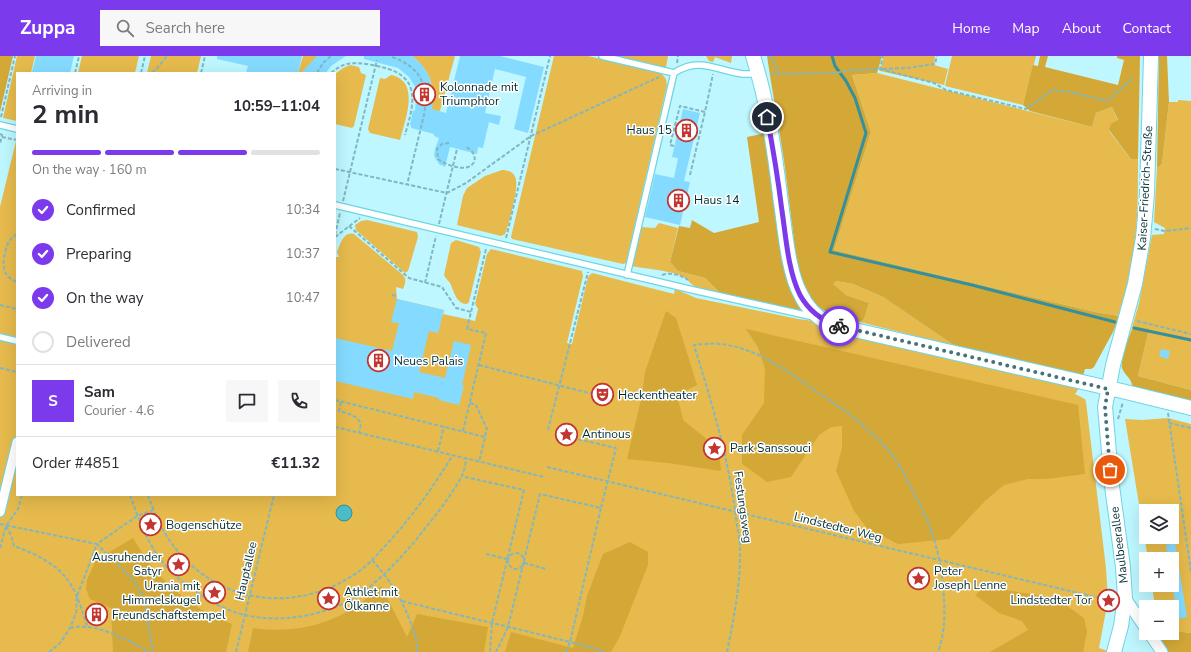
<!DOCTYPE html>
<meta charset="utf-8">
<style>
:root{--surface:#fff;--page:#f7f7f7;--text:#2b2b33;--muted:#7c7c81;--line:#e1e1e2;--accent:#7c3aed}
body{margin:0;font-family:"Nunito Sans",sans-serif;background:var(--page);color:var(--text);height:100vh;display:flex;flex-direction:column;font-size:15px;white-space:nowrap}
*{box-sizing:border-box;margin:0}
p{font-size:13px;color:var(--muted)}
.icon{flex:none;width:22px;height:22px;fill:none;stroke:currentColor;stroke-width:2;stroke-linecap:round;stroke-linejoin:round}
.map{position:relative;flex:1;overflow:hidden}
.sheet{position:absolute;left:16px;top:16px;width:320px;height:424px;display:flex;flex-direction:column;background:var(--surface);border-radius:0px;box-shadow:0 4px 16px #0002}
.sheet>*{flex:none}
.buttons{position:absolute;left:1139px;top:448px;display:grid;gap:8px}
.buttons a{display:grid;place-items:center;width:40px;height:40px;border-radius:0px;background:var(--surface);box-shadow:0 4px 16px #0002;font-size:20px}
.pin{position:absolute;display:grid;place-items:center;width:34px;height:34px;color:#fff;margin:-17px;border:2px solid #fff;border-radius:50%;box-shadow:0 1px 4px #0007}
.courier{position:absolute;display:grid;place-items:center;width:40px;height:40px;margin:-20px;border:3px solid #7c3aed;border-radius:50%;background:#fff;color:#222;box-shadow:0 1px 5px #0007}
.headline em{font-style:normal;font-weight:700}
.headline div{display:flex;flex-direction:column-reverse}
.headline{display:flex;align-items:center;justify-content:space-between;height:68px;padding:0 16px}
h1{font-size:26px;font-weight:700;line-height:30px}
.bar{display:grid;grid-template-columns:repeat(4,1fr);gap:6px 4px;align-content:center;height:48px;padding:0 16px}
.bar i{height:5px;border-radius:3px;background:var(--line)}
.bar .current{background:var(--accent)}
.bar p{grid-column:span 4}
.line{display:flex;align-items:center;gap:10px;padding:0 16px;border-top:1px solid var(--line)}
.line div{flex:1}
.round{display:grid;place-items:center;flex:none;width:42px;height:42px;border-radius:0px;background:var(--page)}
ol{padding:0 16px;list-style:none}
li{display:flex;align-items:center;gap:12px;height:44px}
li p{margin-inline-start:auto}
li .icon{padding:4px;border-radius:50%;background:var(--accent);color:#fff;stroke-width:4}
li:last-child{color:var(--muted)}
li i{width:22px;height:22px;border:2px solid var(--line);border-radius:50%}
header{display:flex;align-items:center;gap:24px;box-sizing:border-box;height:56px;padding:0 20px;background:var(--accent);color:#fff}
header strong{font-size:19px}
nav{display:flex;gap:22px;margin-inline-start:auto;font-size:14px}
.search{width:280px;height:36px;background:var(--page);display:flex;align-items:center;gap:10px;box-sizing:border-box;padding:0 14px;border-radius:0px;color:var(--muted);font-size:15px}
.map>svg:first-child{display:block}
.green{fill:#e6ba4c;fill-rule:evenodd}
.forest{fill:#d3a837}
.water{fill:#4bbac9;stroke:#34909c}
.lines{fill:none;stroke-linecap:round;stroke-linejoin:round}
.stream{stroke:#34909c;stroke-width:3}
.building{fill:#85dbff}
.service-casing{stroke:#6fd5e3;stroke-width:8}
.pedestrian-casing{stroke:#6fd5e3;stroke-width:11}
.minor-casing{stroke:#6fd5e3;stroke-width:13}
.tertiary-casing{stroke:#6fd5e3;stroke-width:16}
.path{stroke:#82b7bf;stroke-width:2;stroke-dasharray:4 2;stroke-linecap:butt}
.service{stroke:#fff;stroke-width:5.5}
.pedestrian{stroke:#fff;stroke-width:9}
.minor{stroke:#fff;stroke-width:11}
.tertiary{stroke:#fff;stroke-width:14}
.done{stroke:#42747a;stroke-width:4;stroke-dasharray:0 7.2}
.route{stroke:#7c3aed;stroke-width:5}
.labels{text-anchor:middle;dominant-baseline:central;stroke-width:3;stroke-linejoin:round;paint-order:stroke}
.poi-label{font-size:12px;fill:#002d33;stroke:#fff;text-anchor:start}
.street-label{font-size:12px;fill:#002d33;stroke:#fff}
</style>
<header>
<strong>Zuppa</strong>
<div class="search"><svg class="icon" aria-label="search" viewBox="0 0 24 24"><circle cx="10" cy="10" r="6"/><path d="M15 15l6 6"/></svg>Search here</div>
<nav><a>Home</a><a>Map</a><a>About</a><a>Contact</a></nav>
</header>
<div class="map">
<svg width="1191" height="596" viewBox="0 0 1191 596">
<rect width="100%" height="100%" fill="#bef7ff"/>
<!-- green -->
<path class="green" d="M 17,0 L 35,0 L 31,17 L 17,17 L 17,65 L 3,62 Z
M 82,0 L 139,0 L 135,17 L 78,17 Z
M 151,0 L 201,0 L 197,17 L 147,17 Z
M 303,0 L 317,0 L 307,17 L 298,17 Z
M 412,0 L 455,0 L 440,55 L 429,62 C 436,37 434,17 412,0 Z
M 554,0 L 588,0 L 661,17 L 666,23 L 667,29 L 626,207 L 623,208 L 512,183 L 511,181 Z
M 616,0 L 668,0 L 666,11 L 664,12 Z
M 706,0 L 732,0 L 731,7 L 715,1 L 713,6 L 709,5 Z
M 884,0 L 935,0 L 934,9 L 948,13 L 944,29 L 880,15 Z
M 952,0 L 1036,0 L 1023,49 L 945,30 Z
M 350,9 L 359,11 L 361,17 L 366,19 L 354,70 L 352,72 L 335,68 L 335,18 L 343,12 Z
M 877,17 L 1092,71 L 1096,57 L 1112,51 L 1118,65 L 1109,75 L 1131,103 L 1138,103 C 1138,134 1138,166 1134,196 C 1131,218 1125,240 1119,260 L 1095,256 L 834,194 L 871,76 L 852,19 Z
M 391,19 C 421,25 405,64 400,84 L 370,77 L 368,73 L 380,22 L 385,23 Z
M 1178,44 L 1191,45 L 1191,334 L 1138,320 L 1149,273 L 1130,279 L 1139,247 L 1152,179 L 1164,178 L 1165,172 L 1154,166 L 1157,112 L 1162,108 L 1169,46 L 1178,46 Z
M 16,85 L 17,85 L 17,439 L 335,439 L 335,201 L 339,201 L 337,196 C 340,188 344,175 354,178 L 403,219 C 407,223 405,228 403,233 L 396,231 L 397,243 L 444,254 L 443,258 L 475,265 L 478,253 L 475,248 L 487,198 L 491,193 L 582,215 L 583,220 L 567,287 L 572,288 L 588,221 L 592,217 L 674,238 L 675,233 L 696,242 L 798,263 L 814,265 L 1079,332 L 1075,338 L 1085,343 L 1086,346 L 1106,512 L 1108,544 L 1099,592 L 1111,596 L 0,596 L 0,151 Z
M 502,114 C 509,114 515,117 516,124 C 518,135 509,168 505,178 L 501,180 L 457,169 L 463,140 L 467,132 L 485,120 Z
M 367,164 L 417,176 L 418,181 L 408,215 L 405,217 L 356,174 L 355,169 L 361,165 Z
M 659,167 L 678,172 L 670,206 L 678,215 L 705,222 L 721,238 C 714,236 704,235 697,232 C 690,228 688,223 680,219 C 665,214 647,213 631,210 L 641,171 L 655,172 Z
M 456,184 L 479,191 L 481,196 L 469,246 L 467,248 C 456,248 454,235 450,227 C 448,224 445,222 444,219 L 451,187 Z
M 836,225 L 853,228 L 883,241 L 955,290 L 860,266 L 864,263 L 869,247 L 846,239 L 832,228 Z
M 1168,362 L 1191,368 L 1191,577 L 1172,575 L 1172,551 L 1155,551 L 1152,529 L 1172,529 L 1172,503 L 1148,503 L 1125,363 L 1142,364 ZM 1146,455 L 1172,455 L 1172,481 L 1146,481 Z"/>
<!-- forest -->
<path class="forest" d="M 0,0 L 13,0 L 0,56 Z
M 767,0 L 882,0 L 877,17 L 852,19 L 871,76 L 834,194 L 1095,256 L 1119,260 L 1113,276 L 1094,311 L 1091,313 L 1085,313 L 1083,320 L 955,290 L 883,241 L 853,228 L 836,225 L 833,228 L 846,239 L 869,247 L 864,263 L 860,266 C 841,262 824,259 811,243 C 796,225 795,191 792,168 C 789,147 787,126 784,105 C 779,70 772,35 767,0 Z
M 1040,0 L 1048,0 L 1045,11 L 1118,29 L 1124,4 L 1117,2 L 1117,0 L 1140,0 L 1138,103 L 1131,103 L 1109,74 L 1111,68 L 1118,64 L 1112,51 L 1096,57 L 1092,71 L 1030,55 L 1023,49 L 1033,9 L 1038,10 Z
M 1159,0 L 1167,0 L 1169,46 L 1162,108 L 1157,112 Z
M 766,77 C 770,105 773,132 777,160 C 781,192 783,226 801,254 L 799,255 L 721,238 L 705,222 L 678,215 L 670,206 L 679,170 L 690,172 L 692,164 L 714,177 L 759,166 L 747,81 Z
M 666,255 L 676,262 L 697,329 L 677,339 L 683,364 L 719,393 L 721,415 L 668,407 L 627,403 L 642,339 L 645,316 Z
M 1137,271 L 1149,273 L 1138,320 L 1191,334 L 1191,345 L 1132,331 C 1133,323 1124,319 1122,312 C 1120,306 1128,280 1132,275 C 1133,272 1134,272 1137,271 Z
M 746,273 L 1078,349 L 1085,418 L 1046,423 L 1028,423 L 1004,429 L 986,444 L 949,483 L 898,488 L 867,472 L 854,455 L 836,415 L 842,392 L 842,370 L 831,371 L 819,379 L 791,421 L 767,426 L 742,408 L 742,379 L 764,347 L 765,313 L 758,291 Z
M 133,482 C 158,524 186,550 232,568 L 226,596 L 113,596 L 111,552 L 90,543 L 86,533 L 87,524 L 96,504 Z
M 630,486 L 648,496 L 648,509 L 620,580 L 611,596 L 505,596 L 511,576 L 573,592 L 583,560 L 587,540 L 603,498 Z
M 381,530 L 407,581 L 417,558 L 488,571 L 484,596 L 248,596 L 253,572 C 303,579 345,565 381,530 Z
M 985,531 L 1044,540 L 1057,543 L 1084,562 L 1087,576 L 1083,596 L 990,596 L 1028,574 L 1022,565 L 999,557 L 975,539 Z
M 1172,575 L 1191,577 L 1191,596 L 1162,596 L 1161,577 L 1172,577 Z"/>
<!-- water -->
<path class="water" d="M336 457a8 8 0 1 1 16 0a8 8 0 1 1-16 0Z"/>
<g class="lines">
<!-- stream -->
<path class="stream" d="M 832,0 L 835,10 L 846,25 L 855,42 L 866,77 L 830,196 L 972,229 L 1115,266
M 1134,272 L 1191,284"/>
</g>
<!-- building -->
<path class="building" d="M 36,0 L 74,0 L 70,17 L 37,17 L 32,16 Z
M 217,0 L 302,0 L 298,17 L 246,17 L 248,10 L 217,3 Z
M 317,0 L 346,0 L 331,10 L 326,17 L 301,17 Z
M 364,0 L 412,0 L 422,9 L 429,20 L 434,40 L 432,53 L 446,57 L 460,0 L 500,0 L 544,11 L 528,77 L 514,73 L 526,21 L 495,13 L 485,57 L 501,60 L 499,69 L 489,66 L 483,92 L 478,91 L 477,98 L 450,91 L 445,111 L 439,108 L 434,100 L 435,93 L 439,82 L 434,80 L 434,78 L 411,72 L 411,70 L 410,69 L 413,54 L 415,55 L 416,41 L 415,31 L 409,21 L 398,12 L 364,3 Z
M 683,53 L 700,57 L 684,125 L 690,126 L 680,169 L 645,161 L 655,118 L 674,122 L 678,102 L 672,101 Z
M 397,243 L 444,254 L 438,277 L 429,275 L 419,316 L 445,322 L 454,285 L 471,289 L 462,329 L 464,329 L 459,349 L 439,344 L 439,342 L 414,336 L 413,343 L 335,325 L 335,282 L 392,295 L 399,267 L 391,266 Z
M 1161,293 L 1170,295 L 1168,303 L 1159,300 Z
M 1175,487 L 1187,561 L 1178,563 L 1172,528 L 1172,497 L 1167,498 L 1166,489 Z
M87 560a9 9 0 1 1 18 0a9 9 0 1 1-18 0Z"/>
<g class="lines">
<defs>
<path id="service" d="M 602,0 L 674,17 C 700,0 716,15 743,18 C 748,18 753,18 759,18
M 0,69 L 17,73
M 335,149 L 693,234 L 814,261
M 627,219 L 674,17
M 0,281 L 17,285"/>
<path id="pedestrian" d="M 0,456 L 17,386"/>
<path id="minor" d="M 1125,542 L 1146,573
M 1149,577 L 1162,596"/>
<path id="tertiary" d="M 753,0 C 768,47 775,98 781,147 C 785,173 788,216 801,239 C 806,250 817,262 828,267 C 833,269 840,270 846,272 L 1126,336 L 1191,352
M 1114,596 L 1121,570 L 1125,542 L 1123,511 L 1112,430 L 1105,351 L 1113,309 L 1135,228 L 1143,182 L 1147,138 L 1151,0"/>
</defs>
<!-- service casing -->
<use href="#service" class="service-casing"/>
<!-- pedestrian casing -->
<use href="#pedestrian" class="pedestrian-casing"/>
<!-- minor casing -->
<use href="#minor" class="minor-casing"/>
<!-- tertiary casing -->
<use href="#tertiary" class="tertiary-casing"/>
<!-- path -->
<path class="path" d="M 770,0 L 780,18
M 392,1 C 421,11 429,30 424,59 L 407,129
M 677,7 L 678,0
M 880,13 L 934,27 L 946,34 L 1026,53 L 1052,34 L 1070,36 L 1107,45 L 1130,25 L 1133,21
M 883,13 L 907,12 L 935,8 L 937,0
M 75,17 L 79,0
M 141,17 L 145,0
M 152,17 L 158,11 L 167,0
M 201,17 L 205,0
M 317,17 L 323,7 L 331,0
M 331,17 C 336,13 341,9 347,8 C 358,5 388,11 398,17 C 403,20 408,25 410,30 C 416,45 409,64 405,79
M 771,18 L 835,17 L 852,14 L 880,13 L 883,0
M 1,61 L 15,0
M 0,78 L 2,79 L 0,88
M 2,81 L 17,84
M 449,87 L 442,88 L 437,93 L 438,103 C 444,108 460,114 468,111 C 479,107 475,95 466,91
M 674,90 L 670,89 L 680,50 L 705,56 L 713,18
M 335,113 L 447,137 L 466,127 L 531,80 L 659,21
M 690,119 L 705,56
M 343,145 L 377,4
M 439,168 L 457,93
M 349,170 L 409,222 L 442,231 L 456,252 L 471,256
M 1155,173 L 1165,175 L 1191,172
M 17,178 C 9,183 7,188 5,197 C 2,210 3,221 17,226
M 335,179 L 340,157
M 335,181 L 360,162
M 506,182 L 550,0
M 662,219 C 671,216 681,219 688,224
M 425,227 L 436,180
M 392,239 L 397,240
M 0,249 L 17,253
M 1137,265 L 1191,278
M 479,309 L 593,338
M 0,312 L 17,316
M 335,344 L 485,381 L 479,406
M 341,346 L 339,355 C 348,357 355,359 361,367 L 359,377
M 470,347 L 476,349 L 487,373 L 485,380
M 1168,357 L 1191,516
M 1118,363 L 1123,346
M 1169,367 L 1191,372
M 335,371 L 544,421
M 548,374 L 588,216
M 463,375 L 486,277 L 467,273 L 486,193
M 555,378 L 616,392 L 601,452
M 438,395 L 444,370
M 547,411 L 1108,544 L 1113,543
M 465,421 L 524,434 L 492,567 L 490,596
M 130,439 C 139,464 148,489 165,509 C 173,519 184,527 195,535 C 205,542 216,549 229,554 C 266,569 317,563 352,543 C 377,528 397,506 416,484 C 429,467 443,451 454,433 C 457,429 460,424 462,420 C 464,415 465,408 467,402
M 148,439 C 154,456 161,473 172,488 C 217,549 297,559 358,516 C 368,509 377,499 386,489 C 412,461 433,431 453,399
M 0,468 L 97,488 L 137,460 L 153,454
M 6,470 L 11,479 L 14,490 C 41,500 66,512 77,541 C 81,550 84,561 87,570
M 0,492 L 6,470 L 18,453 L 22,439
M508 505a8 8 0 1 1 16 0a8 8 0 1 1-16 0Z
M 486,498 L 507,503
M 372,504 C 390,524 401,541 410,565 C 414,576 418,585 417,596
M 524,507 L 546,513
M 402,545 C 458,559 514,572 570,586 L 601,452 L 540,438 L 508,571 L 496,596
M 70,572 C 75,571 80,570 86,571 C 103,571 134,587 149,596
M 49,596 L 60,587 L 70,572 L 76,557 L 77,540 L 97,488 C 114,506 135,520 144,544 L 153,596
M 236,596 L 274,439
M 566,596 L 570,586 L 597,593 L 604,596
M 727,596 C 734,561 741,526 740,491 C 739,479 736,466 735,454 C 727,397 711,344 694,289 C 703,288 712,287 721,288 C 755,292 783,312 810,331 C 838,350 866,368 888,394 C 897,404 904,417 910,430 C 923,453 934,477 939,503 C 941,512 942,521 943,530 C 945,554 946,573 938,596"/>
<!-- service -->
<use href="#service" class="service"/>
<!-- pedestrian -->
<use href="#pedestrian" class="pedestrian"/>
<!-- minor -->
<use href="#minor" class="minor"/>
<!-- tertiary -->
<use href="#tertiary" class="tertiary"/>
</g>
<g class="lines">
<!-- done -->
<path class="done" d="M 839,270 L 1108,333 L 1105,351 L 1110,414"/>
<!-- route -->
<path class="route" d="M 767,61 C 773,92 778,123 782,155 C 786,181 788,215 800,239 C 809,255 822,265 839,270"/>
</g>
<!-- icons -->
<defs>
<symbol id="building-ring" viewBox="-11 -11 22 22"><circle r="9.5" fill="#fff" stroke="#c33530" stroke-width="1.5"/><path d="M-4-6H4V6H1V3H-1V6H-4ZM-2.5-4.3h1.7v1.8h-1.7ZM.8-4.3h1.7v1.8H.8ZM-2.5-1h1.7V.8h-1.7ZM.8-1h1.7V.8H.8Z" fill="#c33530"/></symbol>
<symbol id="theatre-ring" viewBox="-11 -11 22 22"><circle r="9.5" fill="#fff" stroke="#c33530" stroke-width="1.5"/><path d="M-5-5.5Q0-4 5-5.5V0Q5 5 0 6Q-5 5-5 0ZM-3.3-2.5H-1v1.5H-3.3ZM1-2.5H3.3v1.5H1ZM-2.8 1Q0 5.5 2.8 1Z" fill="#c33530"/></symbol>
<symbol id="sight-ring" viewBox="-11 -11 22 22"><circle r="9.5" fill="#fff" stroke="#c33530" stroke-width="1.5"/><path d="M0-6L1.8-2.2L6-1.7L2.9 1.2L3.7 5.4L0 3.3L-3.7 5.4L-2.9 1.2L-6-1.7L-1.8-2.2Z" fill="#c33530"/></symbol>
</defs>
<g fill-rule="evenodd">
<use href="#building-ring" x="412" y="26" width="25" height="25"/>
<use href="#building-ring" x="674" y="62" width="25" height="25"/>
<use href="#building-ring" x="666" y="132" width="25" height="25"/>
<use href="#building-ring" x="366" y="292" width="25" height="25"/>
<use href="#theatre-ring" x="590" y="326" width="25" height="25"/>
<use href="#sight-ring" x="554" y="366" width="25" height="25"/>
<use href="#sight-ring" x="702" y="380" width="25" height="25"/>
<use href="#sight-ring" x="138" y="456" width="25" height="25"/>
<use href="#sight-ring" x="166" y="496" width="25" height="25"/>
<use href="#sight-ring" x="906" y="510" width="25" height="25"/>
<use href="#sight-ring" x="202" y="524" width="25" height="25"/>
<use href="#sight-ring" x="316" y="530" width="25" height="25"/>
<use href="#sight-ring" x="1096" y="532" width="25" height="25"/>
<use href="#building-ring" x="84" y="546" width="25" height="25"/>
</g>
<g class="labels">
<!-- poi labels -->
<g class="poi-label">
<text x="440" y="31">Kolonnade mit<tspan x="440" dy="14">Triumphtor</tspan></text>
<text x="672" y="74" text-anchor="end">Haus 15</text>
<text x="694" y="144">Haus 14</text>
<text x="394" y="305">Neues Palais</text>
<text x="618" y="339">Heckentheater</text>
<text x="582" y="378">Antinous</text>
<text x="730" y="392">Park Sanssouci</text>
<text x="166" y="469">Bogenschütze</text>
<text x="162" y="501" text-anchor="end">Ausruhender<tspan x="162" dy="14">Satyr</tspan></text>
<text x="934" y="515">Peter<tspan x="934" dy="14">Joseph Lenne</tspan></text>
<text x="200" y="530" text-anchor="end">Urania mit<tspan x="200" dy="14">Himmelskugel</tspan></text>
<text x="344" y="536">Athlet mit<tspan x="344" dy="14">Ölkanne</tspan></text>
<text x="1092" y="544" text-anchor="end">Lindstedter Tor</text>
<text x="112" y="559">Freundschaftstempel</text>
</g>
<!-- street labels -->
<g class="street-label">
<text transform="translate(1145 132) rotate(-87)">Kaiser-Friedrich-Straße</text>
<text transform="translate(743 451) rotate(82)">Festungsweg</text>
<text transform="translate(838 471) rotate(14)">Lindstedter Weg</text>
<text transform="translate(1119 489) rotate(-97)">Maulbeerallee</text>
<text transform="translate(246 515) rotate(-77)">Hauptallee</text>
</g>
</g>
</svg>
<div class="buttons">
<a><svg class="icon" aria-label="layers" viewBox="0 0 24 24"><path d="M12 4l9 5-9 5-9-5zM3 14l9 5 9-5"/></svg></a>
<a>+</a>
<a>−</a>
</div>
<div class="pin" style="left:1110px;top:414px;background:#ea580c"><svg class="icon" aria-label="bag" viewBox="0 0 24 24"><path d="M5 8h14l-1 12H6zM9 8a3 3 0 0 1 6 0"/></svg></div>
<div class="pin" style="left:767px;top:61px;background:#1f2937"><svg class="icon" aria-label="home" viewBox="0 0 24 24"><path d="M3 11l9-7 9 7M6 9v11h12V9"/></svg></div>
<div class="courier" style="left:839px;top:270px"><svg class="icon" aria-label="bike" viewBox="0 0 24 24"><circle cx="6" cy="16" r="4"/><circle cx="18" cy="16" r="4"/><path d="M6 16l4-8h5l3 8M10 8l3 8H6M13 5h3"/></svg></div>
<section class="sheet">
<div class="headline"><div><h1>2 min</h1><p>Arriving in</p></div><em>10:59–11:04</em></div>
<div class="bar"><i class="current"></i><i class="current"></i><i class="current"></i><i></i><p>On the way · 160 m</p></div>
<ol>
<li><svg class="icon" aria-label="check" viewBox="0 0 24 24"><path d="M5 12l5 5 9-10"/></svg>Confirmed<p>10:34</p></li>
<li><svg class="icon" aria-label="check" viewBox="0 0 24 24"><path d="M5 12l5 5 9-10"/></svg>Preparing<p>10:37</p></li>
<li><svg class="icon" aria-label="check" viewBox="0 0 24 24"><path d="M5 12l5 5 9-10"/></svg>On the way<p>10:47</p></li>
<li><i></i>Delivered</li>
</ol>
<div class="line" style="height:72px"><b class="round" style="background:var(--accent);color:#fff">S</b><div><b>Sam</b><p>Courier · 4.6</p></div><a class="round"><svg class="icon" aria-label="chat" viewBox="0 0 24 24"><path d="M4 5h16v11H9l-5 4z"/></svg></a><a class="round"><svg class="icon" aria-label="phone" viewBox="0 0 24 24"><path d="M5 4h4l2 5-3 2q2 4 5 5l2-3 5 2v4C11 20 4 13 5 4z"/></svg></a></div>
<div class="line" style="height:52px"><div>Order #4851</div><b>€11.32</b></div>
</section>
</div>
